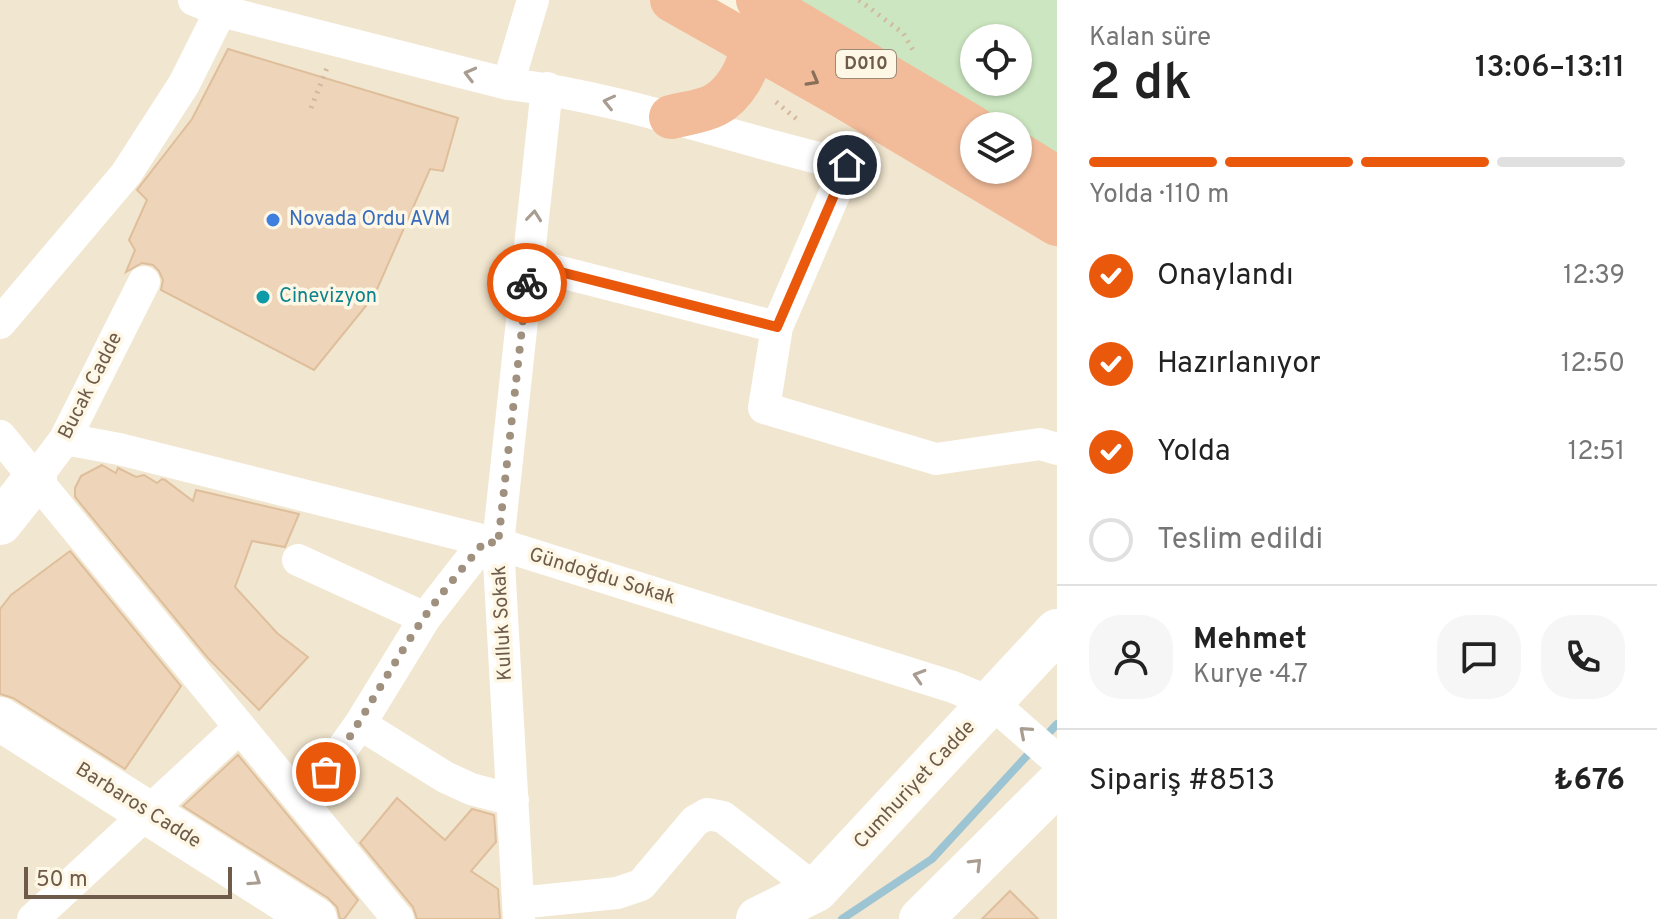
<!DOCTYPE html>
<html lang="tr">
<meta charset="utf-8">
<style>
:root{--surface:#fff;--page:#f6f6f6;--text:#222;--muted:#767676;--line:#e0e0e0;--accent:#ea580c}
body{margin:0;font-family:Overpass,sans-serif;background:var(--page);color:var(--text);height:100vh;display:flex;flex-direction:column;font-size:30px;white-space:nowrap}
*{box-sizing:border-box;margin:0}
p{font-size:26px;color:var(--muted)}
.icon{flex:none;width:44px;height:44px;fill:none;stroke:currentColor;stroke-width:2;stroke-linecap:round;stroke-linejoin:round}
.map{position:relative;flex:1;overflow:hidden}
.panel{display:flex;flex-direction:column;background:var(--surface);width:600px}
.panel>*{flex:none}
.fabs{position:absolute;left:960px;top:24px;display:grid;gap:16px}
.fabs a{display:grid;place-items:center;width:72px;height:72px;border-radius:50%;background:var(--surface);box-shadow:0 2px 6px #0004;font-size:40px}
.scale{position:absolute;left:24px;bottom:20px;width:208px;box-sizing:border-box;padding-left:8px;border:4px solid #6f5b49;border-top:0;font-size:22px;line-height:28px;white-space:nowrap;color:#6f5b49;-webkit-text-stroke:6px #fef7e5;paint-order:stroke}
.pin{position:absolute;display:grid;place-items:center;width:68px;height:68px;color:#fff;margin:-34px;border:4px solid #fff;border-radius:50%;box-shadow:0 2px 8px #0007}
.courier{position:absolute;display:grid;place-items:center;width:80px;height:80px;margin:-40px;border:6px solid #ea580c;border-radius:50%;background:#fff;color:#222;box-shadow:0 2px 10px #0007}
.head em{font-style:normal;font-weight:600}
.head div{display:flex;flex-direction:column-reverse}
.head{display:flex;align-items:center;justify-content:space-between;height:136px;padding:0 32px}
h1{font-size:52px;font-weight:600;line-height:60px}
.bar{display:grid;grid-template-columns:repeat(4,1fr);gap:12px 8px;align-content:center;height:96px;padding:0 32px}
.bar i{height:10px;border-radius:6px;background:var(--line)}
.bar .on{background:var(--accent)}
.bar p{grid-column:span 4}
.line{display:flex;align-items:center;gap:20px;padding:0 32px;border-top:2px solid var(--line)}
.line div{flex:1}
.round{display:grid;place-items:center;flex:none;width:84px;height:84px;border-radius:32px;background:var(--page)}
ol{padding:0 32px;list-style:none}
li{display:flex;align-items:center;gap:24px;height:88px}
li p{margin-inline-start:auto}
li .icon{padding:8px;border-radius:50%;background:var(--accent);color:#fff;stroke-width:4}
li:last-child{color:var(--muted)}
li i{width:44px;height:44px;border:4px solid var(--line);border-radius:50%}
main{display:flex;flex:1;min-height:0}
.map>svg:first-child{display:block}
.residential{fill:#f1e6cf}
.green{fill:#cbe6c0;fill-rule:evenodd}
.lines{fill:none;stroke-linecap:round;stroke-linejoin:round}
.stream{stroke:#9dc4d3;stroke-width:8}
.building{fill:#eed5b9;stroke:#dfbe9b;stroke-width:2}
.path{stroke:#d2b89d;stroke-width:5;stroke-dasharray:2 6;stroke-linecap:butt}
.street{stroke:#fff;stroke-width:32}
.secondary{stroke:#fff;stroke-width:44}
.highway{stroke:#f2bc9a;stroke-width:44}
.oneway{stroke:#a99d92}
.oneway2{stroke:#896e59}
.done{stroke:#a0907e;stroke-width:8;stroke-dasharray:0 14.4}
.route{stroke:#ea580c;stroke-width:10}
.shop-dot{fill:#3f7fe0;stroke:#fef7e5;stroke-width:3}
.culture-dot{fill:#0f9aa8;stroke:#fef7e5;stroke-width:3}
.labels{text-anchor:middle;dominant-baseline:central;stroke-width:7;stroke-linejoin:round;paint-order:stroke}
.shield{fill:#fef7e5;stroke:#9a8a78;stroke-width:2}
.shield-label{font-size:18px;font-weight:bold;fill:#6f5b49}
.shop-label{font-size:20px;fill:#366cbe;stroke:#fef7e5;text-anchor:start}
.culture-label{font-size:20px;fill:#0d838f;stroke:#fef7e5;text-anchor:start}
.street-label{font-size:20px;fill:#6f5b49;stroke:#fef7e5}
</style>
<main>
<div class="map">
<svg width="1057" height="919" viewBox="0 0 1057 919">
<rect width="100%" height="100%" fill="#faf3e0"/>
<!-- residential -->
<path class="residential" d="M 0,0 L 655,0 L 1057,234 L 1057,919 L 0,919 Z"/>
<!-- green -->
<path class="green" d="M 799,0 L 1057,0 L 1057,159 L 1018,135 L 1018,126 L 1004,126 ZM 974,38 L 1018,38 L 1018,82 L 974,82 Z"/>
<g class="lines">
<!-- stream -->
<path class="stream" d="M 1044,738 L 1057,724
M 842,919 L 932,859 L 1034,748"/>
</g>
<!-- building -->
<path class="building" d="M 228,49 L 458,118 L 443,171 L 430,169 L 374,296 L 314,370 L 161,290 L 163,280 L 159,271 L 153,265 L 142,263 L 126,272 L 135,250 L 129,240 L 147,200 L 137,190 L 192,119 Z
M 102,465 L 116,473 L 118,468 L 136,477 L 144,475 L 157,483 L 162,479 L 165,480 L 193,501 L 196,490 L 299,514 L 285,547 L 252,541 L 235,587 L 277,633 L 308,657 L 259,710 L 207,657 L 75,497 L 75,488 L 81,476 Z
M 70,551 L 181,686 L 125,769 L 13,698 L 0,694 L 0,609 L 11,595 Z
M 238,755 L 358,900 L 344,919 L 340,919 L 337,907 L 328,898 L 183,806 Z
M 397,798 L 445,840 L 472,809 L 494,815 L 496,842 L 471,871 L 498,889 L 500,919 L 417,919 L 413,907 L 360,843 Z
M 1010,891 L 1038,919 L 982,919 Z"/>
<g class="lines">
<!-- path -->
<path class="path" d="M 859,0 L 903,33 L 913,50
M 776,102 L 799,121
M 311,108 L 327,68"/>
<!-- street -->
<path class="street" d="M 194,0 L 221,11 L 508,84 C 624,98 734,139 847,165 L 777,327
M 508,84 L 533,0
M 529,264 L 777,327 L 764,408 L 936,459 L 1040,444 L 1057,449
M 0,323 L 126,174 L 184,84 L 226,0
M 0,436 L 398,919
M 65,439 L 119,449 L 498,544 L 953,687 L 992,703 L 1057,760
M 35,479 L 65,439 L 144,282
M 298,560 L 425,618
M 360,724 L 445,777 L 471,789 L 513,800
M 303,804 L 360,724 L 425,618 L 485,541
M 518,903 L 617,893 L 641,885 L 695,821 L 707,814 L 723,817 L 816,890
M 33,919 L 240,727
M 519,919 L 498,544 L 547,88"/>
<!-- secondary -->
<path class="secondary" d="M 0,523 L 35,479
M 0,719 L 315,919
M 758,919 L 816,890 L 1057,631
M 921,919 L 1057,784"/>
<!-- highway -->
<path class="highway" d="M 672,0 L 842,96 L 1057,224
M 758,0 L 974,128
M 671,117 C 685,113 702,112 715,105 C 734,95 751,67 750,47
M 1018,154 L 1057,178"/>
</g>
<!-- one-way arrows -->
<defs><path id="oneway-chevron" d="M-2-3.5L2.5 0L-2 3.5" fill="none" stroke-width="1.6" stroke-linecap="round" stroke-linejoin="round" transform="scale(2)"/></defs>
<g class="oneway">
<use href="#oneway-chevron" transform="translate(470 74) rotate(-166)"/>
<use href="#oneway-chevron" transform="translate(609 102) rotate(-167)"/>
<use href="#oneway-chevron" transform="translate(534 216) rotate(-84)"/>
<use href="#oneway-chevron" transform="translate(919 676) rotate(-163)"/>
<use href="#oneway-chevron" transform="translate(1025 732) rotate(-139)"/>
<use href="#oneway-chevron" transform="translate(976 864) rotate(-45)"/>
<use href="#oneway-chevron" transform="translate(255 880) rotate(33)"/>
</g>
<use class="oneway2" href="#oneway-chevron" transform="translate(813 80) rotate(29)"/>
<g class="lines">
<!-- done -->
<path class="done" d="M 326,772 C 361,723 389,669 423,619 C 442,592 464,567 485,541 L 498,544 L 527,283"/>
<!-- route -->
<path class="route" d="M 527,283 L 529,264 L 777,327 L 847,165"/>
</g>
<!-- markers -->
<circle class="shop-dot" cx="273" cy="220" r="8"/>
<circle class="culture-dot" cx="263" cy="297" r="8"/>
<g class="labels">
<!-- shield labels -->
<rect class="shield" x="836" y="50" width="60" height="28" rx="6"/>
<g class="shield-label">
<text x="866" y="64">D010</text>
</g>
<!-- shop labels -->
<g class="shop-label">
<text x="289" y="220">Novada Ordu AVM</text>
</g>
<!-- culture labels -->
<g class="culture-label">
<text x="279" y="297">Cinevizyon</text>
</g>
<!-- street labels -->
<g class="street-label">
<text transform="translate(91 386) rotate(-63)">Bucak Cadde</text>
<text transform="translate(602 577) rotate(17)">Gündoğdu Sokak</text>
<text transform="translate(503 623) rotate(-93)">Kulluk Sokak</text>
<text transform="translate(915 785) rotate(-47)">Cumhuriyet Cadde</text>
<text transform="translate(138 806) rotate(32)">Barbaros Cadde</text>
</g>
</g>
</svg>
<div class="fabs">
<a><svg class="icon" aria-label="locate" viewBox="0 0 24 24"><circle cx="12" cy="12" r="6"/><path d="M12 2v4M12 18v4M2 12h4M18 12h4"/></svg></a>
<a><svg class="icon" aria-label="layers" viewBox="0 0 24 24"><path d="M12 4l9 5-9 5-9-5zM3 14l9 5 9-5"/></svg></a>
</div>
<div class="scale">50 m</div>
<div class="pin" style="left:326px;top:772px;background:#ea580c"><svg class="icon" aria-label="bag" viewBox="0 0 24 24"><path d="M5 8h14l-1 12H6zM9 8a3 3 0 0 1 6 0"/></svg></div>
<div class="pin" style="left:847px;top:165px;background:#1f2937"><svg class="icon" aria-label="home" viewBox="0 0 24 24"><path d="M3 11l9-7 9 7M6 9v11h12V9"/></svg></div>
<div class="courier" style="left:527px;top:283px"><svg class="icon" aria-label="bike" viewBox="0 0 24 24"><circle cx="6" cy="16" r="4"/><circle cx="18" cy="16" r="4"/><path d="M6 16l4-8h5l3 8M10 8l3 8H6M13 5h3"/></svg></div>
</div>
<section class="panel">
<div class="head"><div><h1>2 dk</h1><p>Kalan süre</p></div><em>13:06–13:11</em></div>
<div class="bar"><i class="on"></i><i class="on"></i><i class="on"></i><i></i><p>Yolda · 110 m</p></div>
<ol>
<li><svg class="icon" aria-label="check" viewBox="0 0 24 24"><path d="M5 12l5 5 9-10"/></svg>Onaylandı<p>12:39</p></li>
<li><svg class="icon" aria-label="check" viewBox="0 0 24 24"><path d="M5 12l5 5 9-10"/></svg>Hazırlanıyor<p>12:50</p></li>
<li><svg class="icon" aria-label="check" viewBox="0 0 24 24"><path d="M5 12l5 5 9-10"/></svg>Yolda<p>12:51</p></li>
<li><i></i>Teslim edildi</li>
</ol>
<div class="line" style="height:144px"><a class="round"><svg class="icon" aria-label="person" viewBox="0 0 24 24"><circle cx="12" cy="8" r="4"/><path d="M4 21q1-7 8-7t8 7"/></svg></a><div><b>Mehmet</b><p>Kurye · 4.7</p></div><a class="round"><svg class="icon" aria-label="chat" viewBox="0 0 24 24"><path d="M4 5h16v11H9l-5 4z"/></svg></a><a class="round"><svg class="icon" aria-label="phone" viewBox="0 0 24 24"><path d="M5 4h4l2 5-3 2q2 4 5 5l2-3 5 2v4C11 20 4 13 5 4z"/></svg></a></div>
<div class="line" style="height:104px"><div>Sipariş #8513</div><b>₺676</b></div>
</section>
</main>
